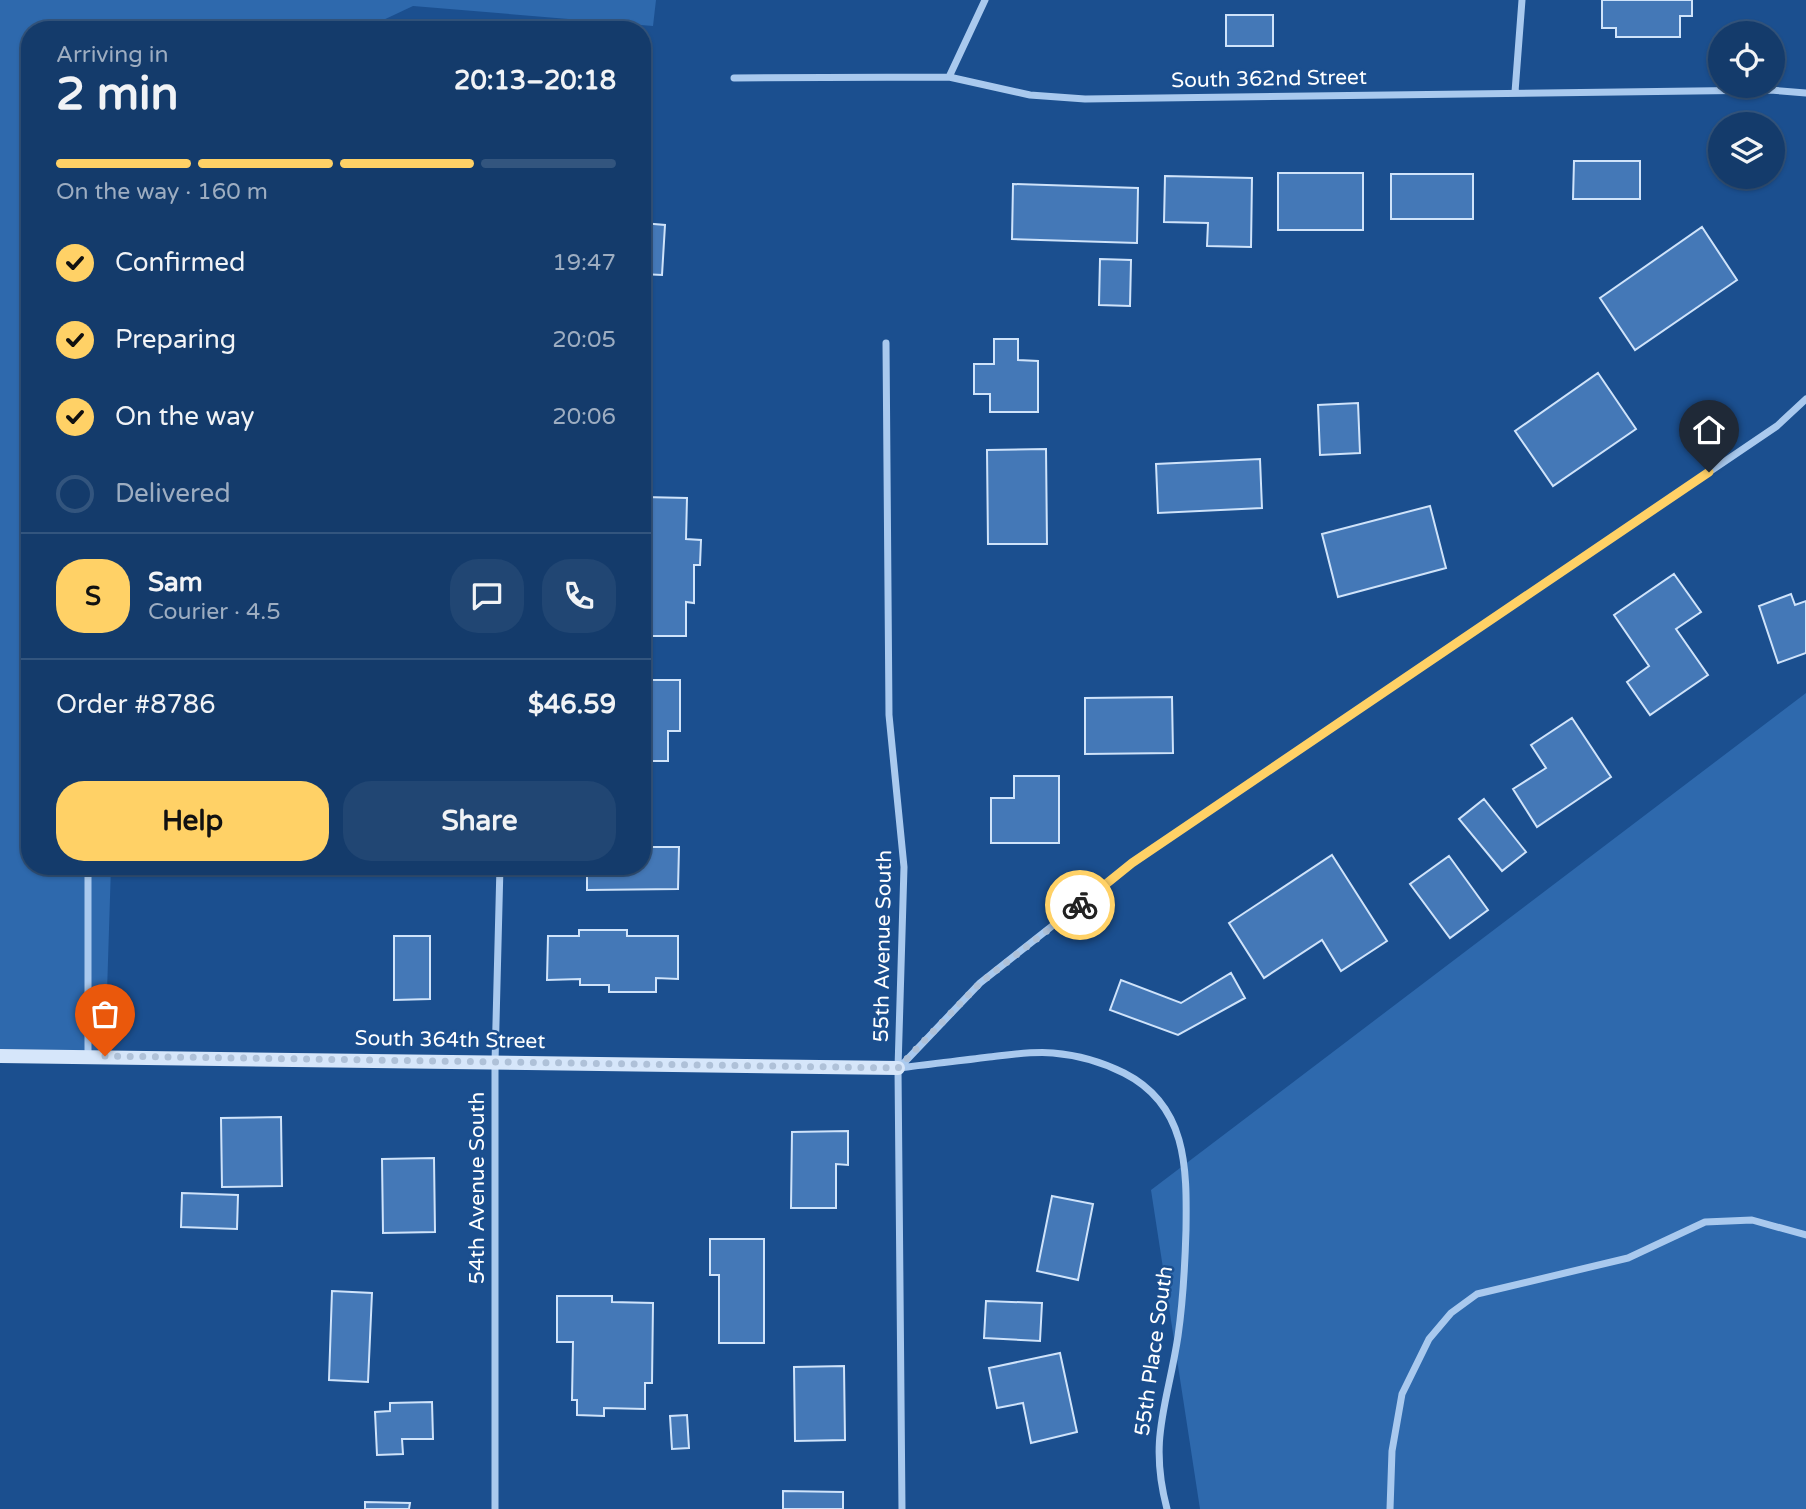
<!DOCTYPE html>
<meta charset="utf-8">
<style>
:root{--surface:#143b6b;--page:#214673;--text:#f1f3f6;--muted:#9dadc1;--line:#33557e;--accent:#ffd166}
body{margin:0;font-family:"Varela Round",sans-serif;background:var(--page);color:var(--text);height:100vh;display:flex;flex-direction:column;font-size:26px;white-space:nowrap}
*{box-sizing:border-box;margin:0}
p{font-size:23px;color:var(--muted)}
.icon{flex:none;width:38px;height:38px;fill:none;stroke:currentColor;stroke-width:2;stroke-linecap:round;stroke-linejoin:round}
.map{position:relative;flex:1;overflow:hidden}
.side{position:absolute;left:21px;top:21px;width:630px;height:854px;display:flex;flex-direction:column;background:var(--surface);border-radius:28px;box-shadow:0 2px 5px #0004,0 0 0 2px var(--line)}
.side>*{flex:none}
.controls{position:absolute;left:1708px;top:21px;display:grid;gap:14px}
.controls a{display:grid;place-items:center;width:77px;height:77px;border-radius:50%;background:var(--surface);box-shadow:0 2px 5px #0004,0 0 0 2px var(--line);font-size:35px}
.pin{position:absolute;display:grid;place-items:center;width:60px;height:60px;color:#fff;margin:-72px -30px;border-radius:50% 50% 50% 0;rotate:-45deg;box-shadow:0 0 7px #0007}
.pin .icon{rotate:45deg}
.courier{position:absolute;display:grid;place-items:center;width:70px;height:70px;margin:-35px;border:5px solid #ffd166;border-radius:50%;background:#fff;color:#222;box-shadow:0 2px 9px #0007}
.headline em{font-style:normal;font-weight:800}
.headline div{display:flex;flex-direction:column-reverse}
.headline{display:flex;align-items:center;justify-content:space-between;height:119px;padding:0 35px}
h1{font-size:46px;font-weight:800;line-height:52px}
.bar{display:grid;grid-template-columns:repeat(4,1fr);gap:10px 7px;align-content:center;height:84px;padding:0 35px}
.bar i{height:9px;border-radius:5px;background:var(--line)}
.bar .current{background:var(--accent)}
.bar p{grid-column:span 4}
.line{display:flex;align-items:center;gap:18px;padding:0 35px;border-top:2px solid var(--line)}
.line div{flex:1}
.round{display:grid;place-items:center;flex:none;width:74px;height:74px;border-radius:28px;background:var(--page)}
ol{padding:0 35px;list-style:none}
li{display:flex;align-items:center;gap:21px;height:77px}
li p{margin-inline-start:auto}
li .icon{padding:7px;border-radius:50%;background:var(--accent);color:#111;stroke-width:4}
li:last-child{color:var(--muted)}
li i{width:38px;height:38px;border:4px solid var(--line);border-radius:50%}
.action{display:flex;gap:14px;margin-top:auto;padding:14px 35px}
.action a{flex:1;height:80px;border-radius:28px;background:var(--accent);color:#111;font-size:28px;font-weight:800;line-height:80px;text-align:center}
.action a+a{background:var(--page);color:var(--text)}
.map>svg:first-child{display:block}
.green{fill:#2e69ad}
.building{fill:#4478b7;stroke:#cfe3fa;stroke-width:2}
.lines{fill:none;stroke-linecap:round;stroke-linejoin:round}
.street{stroke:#a9c9ee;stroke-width:7}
.secondary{stroke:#d6e6fa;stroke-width:14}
.done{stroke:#afc1d8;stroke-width:7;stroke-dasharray:0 12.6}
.route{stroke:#ffd166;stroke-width:9}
.labels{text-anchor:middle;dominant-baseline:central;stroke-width:5;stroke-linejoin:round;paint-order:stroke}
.street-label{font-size:21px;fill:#fff;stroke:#1b4f8f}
</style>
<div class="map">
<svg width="1806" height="1509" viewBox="0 0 1806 1509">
<rect width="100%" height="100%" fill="#1b4f8f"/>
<!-- green -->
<path class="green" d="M 0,0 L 656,0 L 653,26 L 413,6 L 362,30 L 30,30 L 30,866 L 111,866 L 105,1056 L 0,1056 Z
M 1806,693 L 1806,1509 L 1200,1509 L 1151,1190 Z"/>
<!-- building -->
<path class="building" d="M 1602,0 L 1692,0 L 1692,16 L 1680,16 L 1680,37 L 1616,37 L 1616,28 L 1602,28 Z
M 1226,15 L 1273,15 L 1273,46 L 1226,46 Z
M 1574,161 L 1640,161 L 1640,199 L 1573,199 Z
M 1278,173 L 1363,173 L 1363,230 L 1278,230 Z
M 1391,174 L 1473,174 L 1473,219 L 1391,219 Z
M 1165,176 L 1252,178 L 1251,247 L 1207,246 L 1208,223 L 1164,222 Z
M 1013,184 L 1138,188 L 1137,243 L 1012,239 Z
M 642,223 L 665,225 L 662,275 L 642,274 Z
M 1702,227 L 1737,280 L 1635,350 L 1600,298 Z
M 1100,259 L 1131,260 L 1130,306 L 1099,305 Z
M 994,339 L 1018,339 L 1018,360 L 1038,361 L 1038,412 L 990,412 L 990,394 L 974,394 L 974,364 L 994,364 Z
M 1598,373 L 1636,429 L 1553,486 L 1515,431 Z
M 1358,403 L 1360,453 L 1320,455 L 1318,405 Z
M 1046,449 L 1047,544 L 988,544 L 987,450 Z
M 1260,459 L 1262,508 L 1158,513 L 1156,464 Z
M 644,497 L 687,498 L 686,539 L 701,540 L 700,565 L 694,565 L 694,603 L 686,602 L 686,636 L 642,636 Z
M 1430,506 L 1446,568 L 1338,597 L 1322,534 Z
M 1674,574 L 1701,612 L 1676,629 L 1708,675 L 1650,715 L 1627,682 L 1649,666 L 1614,615 Z
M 1791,594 L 1795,605 L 1806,601 L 1806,653 L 1778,663 L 1759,606 Z
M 642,680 L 680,680 L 680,731 L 668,731 L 668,761 L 642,761 Z
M 1172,697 L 1173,753 L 1085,754 L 1085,698 Z
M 1572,718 L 1611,777 L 1537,827 L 1513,789 L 1546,768 L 1531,745 Z
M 1014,776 L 1059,776 L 1059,843 L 991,843 L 991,798 L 1014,798 Z
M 1484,799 L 1526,852 L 1502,871 L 1459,819 Z
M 642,820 L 643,847 L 679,847 L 678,889 L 587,890 L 587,866 L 642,866 Z
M 1332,855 L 1387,941 L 1341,971 L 1322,940 L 1264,978 L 1229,923 Z
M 1449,856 L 1488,910 L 1450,938 L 1410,884 Z
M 579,930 L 627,930 L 627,936 L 678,936 L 678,979 L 656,978 L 656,992 L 609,992 L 609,985 L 580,985 L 580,979 L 547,980 L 548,936 L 579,936 Z
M 394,936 L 430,936 L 430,999 L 394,1000 Z
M 1231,973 L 1245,998 L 1178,1035 L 1110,1010 L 1121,980 L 1181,1003 Z
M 281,1117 L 282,1186 L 222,1187 L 221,1118 Z
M 848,1131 L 848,1165 L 836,1164 L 836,1208 L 791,1208 L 792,1132 Z
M 434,1158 L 435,1232 L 383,1233 L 382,1159 Z
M 182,1193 L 238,1195 L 237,1229 L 181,1227 Z
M 1052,1196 L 1093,1204 L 1078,1280 L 1037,1271 Z
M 710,1239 L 764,1239 L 764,1343 L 719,1343 L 719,1275 L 710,1275 Z
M 332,1291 L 372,1293 L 368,1382 L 329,1380 Z
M 557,1296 L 612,1296 L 612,1302 L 653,1303 L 652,1383 L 645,1383 L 645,1409 L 604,1408 L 604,1416 L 577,1415 L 577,1400 L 572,1400 L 573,1342 L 557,1342 Z
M 986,1301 L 1042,1303 L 1040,1341 L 984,1338 Z
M 1060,1353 L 1077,1432 L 1031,1443 L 1023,1403 L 997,1408 L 989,1368 Z
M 844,1366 L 845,1440 L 795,1441 L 794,1367 Z
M 432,1402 L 433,1439 L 402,1439 L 403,1454 L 377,1455 L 375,1412 L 390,1411 L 390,1403 Z
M 687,1415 L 689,1448 L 672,1449 L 670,1416 Z
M 783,1491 L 843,1492 L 843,1509 L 783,1509 Z
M 365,1502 L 410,1503 L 409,1509 L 365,1509 Z"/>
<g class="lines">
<!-- street -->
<path class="street" d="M 949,77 L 985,0
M 734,78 L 949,77 L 1030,95 L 1085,99 L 1770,90 L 1806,93
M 1515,92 L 1522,0
M 886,343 L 889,715 L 904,867 L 898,1068 L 902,1509
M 88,1056 L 88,866
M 899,1068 L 980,983 L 1132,863 L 1777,426 L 1806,399
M 899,1068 C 929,1064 959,1061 989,1057 C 1010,1055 1031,1051 1053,1053 C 1077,1055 1102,1062 1124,1073 C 1187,1105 1187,1167 1186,1230 C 1185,1265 1183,1301 1178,1336 C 1168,1403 1148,1438 1167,1509
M 495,1509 L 495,1062 L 500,866
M 1390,1509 L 1392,1451 L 1402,1394 L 1429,1339 L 1451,1313 L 1477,1294 L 1628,1258 L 1705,1222 L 1752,1220 L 1806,1235"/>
<!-- secondary -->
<path class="secondary" d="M 0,1056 L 898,1068"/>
</g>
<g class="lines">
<!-- done -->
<path class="done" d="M 105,1056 L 898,1068 L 980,983 L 1080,905"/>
<!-- route -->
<path class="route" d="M 1080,905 L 1132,863 L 1709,472"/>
</g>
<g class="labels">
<!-- street labels -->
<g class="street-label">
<text transform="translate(1269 79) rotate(-1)">South 362nd Street</text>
<text transform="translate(883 946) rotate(-89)">55th Avenue South</text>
<text transform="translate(450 1040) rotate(1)">South 364th Street</text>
<text transform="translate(477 1188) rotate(-90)">54th Avenue South</text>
<text transform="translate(1154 1351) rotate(-82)">55th Place South</text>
</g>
</g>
</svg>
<div class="controls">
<a><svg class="icon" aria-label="locate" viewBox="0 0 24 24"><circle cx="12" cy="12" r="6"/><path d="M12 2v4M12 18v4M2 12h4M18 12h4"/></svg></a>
<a><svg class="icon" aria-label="layers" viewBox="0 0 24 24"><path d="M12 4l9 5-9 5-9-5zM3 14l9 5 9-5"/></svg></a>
</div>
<div class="pin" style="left:105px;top:1056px;background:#ea580c"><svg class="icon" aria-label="bag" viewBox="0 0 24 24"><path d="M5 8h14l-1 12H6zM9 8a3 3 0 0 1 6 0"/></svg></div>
<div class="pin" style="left:1709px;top:472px;background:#1f2937"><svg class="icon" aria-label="home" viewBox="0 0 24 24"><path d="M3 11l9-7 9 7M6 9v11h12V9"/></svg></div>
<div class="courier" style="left:1080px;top:905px"><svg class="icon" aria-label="bike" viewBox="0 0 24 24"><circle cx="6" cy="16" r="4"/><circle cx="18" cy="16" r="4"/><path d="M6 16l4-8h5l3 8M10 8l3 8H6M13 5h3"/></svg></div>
<section class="side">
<div class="headline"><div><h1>2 min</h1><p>Arriving in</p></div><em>20:13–20:18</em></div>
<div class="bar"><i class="current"></i><i class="current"></i><i class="current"></i><i></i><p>On the way · 160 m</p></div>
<ol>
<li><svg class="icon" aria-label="check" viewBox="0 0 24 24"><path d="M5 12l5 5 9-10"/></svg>Confirmed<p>19:47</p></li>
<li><svg class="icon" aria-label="check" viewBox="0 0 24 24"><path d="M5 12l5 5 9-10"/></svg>Preparing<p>20:05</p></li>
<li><svg class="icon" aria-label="check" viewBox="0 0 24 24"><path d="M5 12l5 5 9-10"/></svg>On the way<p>20:06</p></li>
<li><i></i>Delivered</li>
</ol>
<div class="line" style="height:126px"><b class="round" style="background:var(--accent);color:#111">S</b><div><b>Sam</b><p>Courier · 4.5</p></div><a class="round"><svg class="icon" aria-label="chat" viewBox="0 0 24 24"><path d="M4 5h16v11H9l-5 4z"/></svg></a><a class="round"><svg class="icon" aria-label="phone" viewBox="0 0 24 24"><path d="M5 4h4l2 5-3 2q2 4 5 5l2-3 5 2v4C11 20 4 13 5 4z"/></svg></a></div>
<div class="line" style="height:91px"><div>Order #8786</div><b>$46.59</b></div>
<div class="action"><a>Help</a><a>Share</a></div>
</section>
</div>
